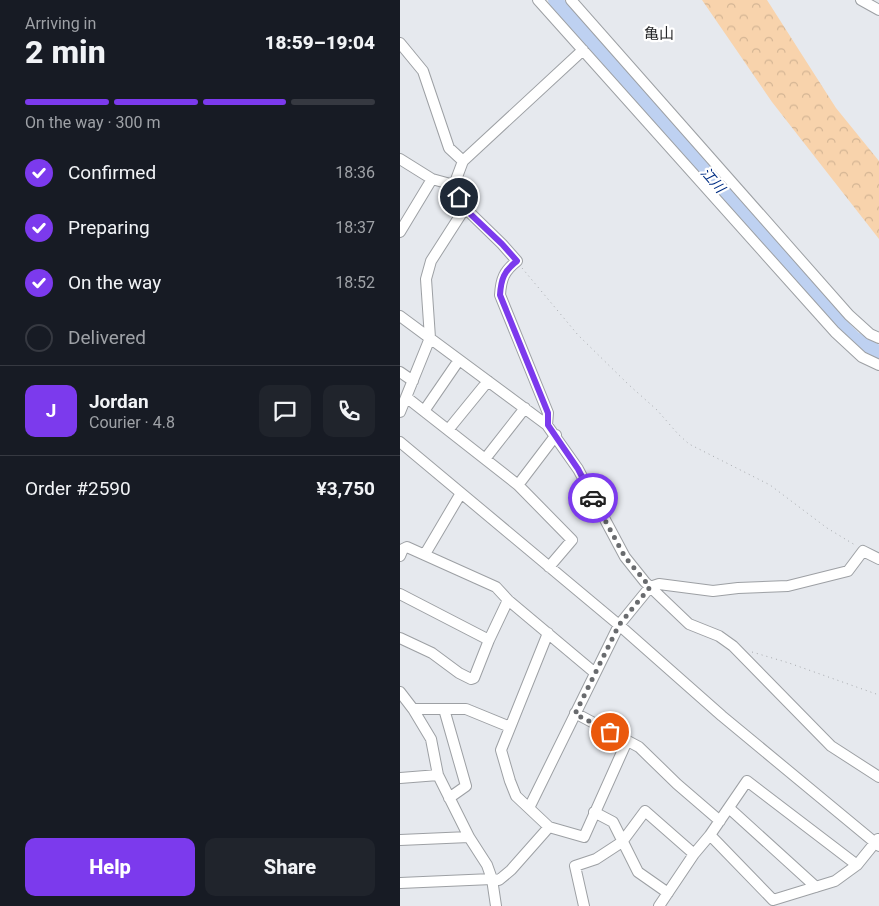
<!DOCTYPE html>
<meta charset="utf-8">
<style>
:root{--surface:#171b24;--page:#20242c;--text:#f1f3f6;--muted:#9ea1a6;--line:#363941;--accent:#7c3aed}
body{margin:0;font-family:Roboto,"Noto Sans JP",sans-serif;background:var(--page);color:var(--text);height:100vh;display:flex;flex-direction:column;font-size:19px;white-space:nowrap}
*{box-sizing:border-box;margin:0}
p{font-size:16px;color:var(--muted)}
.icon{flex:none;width:28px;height:28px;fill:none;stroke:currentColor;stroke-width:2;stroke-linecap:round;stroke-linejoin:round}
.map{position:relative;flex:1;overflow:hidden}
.sheet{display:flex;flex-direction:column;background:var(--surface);width:400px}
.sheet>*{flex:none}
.pin{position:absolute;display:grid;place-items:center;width:42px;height:42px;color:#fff;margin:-21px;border:2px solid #fff;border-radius:50%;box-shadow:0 1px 5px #0007}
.courier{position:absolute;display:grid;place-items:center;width:50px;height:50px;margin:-25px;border:4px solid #7c3aed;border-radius:50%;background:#fff;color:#222;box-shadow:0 1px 6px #0007}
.headline em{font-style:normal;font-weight:800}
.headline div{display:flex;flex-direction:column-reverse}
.headline{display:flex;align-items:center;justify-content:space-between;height:85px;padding:0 25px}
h1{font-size:32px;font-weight:800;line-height:38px}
.bar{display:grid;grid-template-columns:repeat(4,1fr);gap:8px 5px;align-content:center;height:60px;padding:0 25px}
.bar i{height:6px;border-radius:4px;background:var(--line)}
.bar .selected{background:var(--accent)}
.bar p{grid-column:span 4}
.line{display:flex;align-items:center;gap:12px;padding:0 25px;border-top:1px solid var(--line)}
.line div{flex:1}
.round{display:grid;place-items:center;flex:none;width:52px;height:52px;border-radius:10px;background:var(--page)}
ol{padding:0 25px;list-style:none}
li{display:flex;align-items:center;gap:15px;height:55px}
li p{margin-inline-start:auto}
li .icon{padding:5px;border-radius:50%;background:var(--accent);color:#fff;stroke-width:4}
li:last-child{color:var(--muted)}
li i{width:28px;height:28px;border:2px solid var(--line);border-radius:50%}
.cta{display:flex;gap:10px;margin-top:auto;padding:10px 25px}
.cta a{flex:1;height:58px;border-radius:10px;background:var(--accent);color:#fff;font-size:20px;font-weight:800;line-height:58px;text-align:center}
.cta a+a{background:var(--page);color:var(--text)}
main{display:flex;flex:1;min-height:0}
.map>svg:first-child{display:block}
.forest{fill:url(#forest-crowns)}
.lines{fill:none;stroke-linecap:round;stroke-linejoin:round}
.river{stroke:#bed1f1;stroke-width:14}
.minor-casing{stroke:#9da0a4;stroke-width:12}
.path{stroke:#a6a9ad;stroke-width:1;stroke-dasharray:1 4;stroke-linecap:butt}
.minor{stroke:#fff;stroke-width:10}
.done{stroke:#696b6e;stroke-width:5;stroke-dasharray:0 9}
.route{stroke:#7c3aed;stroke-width:6}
.labels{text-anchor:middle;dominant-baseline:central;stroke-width:4.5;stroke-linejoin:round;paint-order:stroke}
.water-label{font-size:14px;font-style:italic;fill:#002e84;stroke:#fff}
.quarter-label{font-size:15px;fill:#262729;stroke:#fff}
</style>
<main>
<section class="sheet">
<div class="headline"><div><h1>2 min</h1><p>Arriving in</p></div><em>18:59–19:04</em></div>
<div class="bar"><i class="selected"></i><i class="selected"></i><i class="selected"></i><i></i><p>On the way · 300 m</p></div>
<ol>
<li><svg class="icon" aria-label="check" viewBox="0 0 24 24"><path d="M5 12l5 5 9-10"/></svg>Confirmed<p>18:36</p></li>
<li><svg class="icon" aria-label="check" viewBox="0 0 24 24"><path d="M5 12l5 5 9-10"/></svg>Preparing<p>18:37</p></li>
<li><svg class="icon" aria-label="check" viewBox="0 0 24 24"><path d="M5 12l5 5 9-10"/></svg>On the way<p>18:52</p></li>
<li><i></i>Delivered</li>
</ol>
<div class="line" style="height:90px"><b class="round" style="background:var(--accent);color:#fff">J</b><div><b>Jordan</b><p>Courier · 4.8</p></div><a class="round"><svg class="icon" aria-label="chat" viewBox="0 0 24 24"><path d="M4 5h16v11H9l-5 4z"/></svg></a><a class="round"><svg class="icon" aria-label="phone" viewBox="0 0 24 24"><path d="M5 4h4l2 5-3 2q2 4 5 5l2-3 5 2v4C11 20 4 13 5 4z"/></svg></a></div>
<div class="line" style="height:65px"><div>Order #2590</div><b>¥3,750</b></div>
<div class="cta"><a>Help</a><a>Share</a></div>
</section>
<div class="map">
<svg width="479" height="906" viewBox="0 0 479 906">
<defs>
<pattern id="forest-crowns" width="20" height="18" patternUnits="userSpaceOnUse" patternTransform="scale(1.25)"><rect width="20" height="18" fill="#f8d3ac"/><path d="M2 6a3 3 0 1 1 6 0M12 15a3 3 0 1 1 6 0" fill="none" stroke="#d4b594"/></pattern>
</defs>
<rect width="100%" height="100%" fill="#e6e9ee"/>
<!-- forest -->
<path class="forest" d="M 302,0 L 367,0 L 436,108 L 479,161 L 479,239 L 372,102 Z"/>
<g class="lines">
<!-- river -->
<path class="river" d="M 155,0 L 443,327 L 454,338 L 479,353"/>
<defs>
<path id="minor" d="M 138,0 L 435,332 L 462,357 L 479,365
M 171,0 L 449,315 L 470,334 L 479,338
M 461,0 L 479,10
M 0,43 L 23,71 L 49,148 L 63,161
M 0,159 L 32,179 L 54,185
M 0,232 L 32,179
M 0,316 L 147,425 L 178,469 L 225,557 L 245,582 L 289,624 L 319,636 L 333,646 L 431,746 L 479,777
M 0,372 L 13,381
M 6,397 L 118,485 L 172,540 L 149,567
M 24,411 L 59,360
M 0,412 L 30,338 L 26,279 L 31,261 L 65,208
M 147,425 L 148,413 L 100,295 C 101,279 104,271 117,261 L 102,244 L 65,208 L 54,185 L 63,161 L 183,50
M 48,430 L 88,381
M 0,442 L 219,625 L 322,716 L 479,846
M 85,459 L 125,408
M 118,485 L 156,435
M 25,554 L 61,493
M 0,556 L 3,549 L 7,547 L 96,587 L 108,600 L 195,673
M 0,594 L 89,640
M 148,633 L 101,750 L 110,781 L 116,796 L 149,827 L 184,837 L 227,741
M 0,638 L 32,653 L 59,673 L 71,679 L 74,678 L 89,640 L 108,600
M 0,692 L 13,709 L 31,739 L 38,775 L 69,837 L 87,865 L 92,879 L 96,906
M 13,709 L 66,709 L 110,727
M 44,709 L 66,786 L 49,798
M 175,713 L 239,747 L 277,784 L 320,821
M 0,778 L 38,775
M 129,808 L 219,625 L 250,587 L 259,584 L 313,591 L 338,588 L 388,586 L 448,571 L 463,551 L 479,559
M 329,808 L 416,887
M 194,812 L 213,822 L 238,872 L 268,893
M 0,840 L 69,837
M 457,865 L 347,781 L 310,835 L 373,900 L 435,881 L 457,865 L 478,839
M 0,883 L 92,879 L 99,880 L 111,870 L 149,827
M 184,906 L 175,866 L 196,859 L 222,842 L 245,811 L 294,854
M 259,906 L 294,854 L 310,835"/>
</defs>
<!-- minor casing -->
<use href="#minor" class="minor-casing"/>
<!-- path -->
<path class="path" d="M 122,268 L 178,335 L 229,385 L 257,410 L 278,434 L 289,444 L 370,485 L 427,528 L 455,545
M 352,652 L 389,663 L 479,695"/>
<!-- minor -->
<use href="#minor" class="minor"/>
</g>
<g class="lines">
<!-- done -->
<path class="done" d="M 193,498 L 225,557 L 250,587 L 219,625 L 175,714 L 210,732"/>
<!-- route -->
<path class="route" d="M 59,197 L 64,208 L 102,244 L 117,261 C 104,271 101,279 100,295 L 148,413 L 148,425 L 178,469 L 193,498"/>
</g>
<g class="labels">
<!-- water labels -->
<g class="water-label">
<text transform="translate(313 180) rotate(49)">江川</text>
</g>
<!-- quarter labels -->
<g class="quarter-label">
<text x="259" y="34">亀山</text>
</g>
</g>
</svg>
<div class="pin" style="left:210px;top:732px;background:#ea580c"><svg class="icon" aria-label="bag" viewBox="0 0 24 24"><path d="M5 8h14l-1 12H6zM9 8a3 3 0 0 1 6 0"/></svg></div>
<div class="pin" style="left:59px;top:197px;background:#1f2937"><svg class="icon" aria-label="home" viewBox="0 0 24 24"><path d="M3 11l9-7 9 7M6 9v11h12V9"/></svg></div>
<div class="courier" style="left:193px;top:498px"><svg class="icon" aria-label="car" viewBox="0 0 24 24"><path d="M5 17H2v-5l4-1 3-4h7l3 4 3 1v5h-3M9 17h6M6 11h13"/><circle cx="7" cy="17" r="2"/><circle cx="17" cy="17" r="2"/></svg></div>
</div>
</main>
